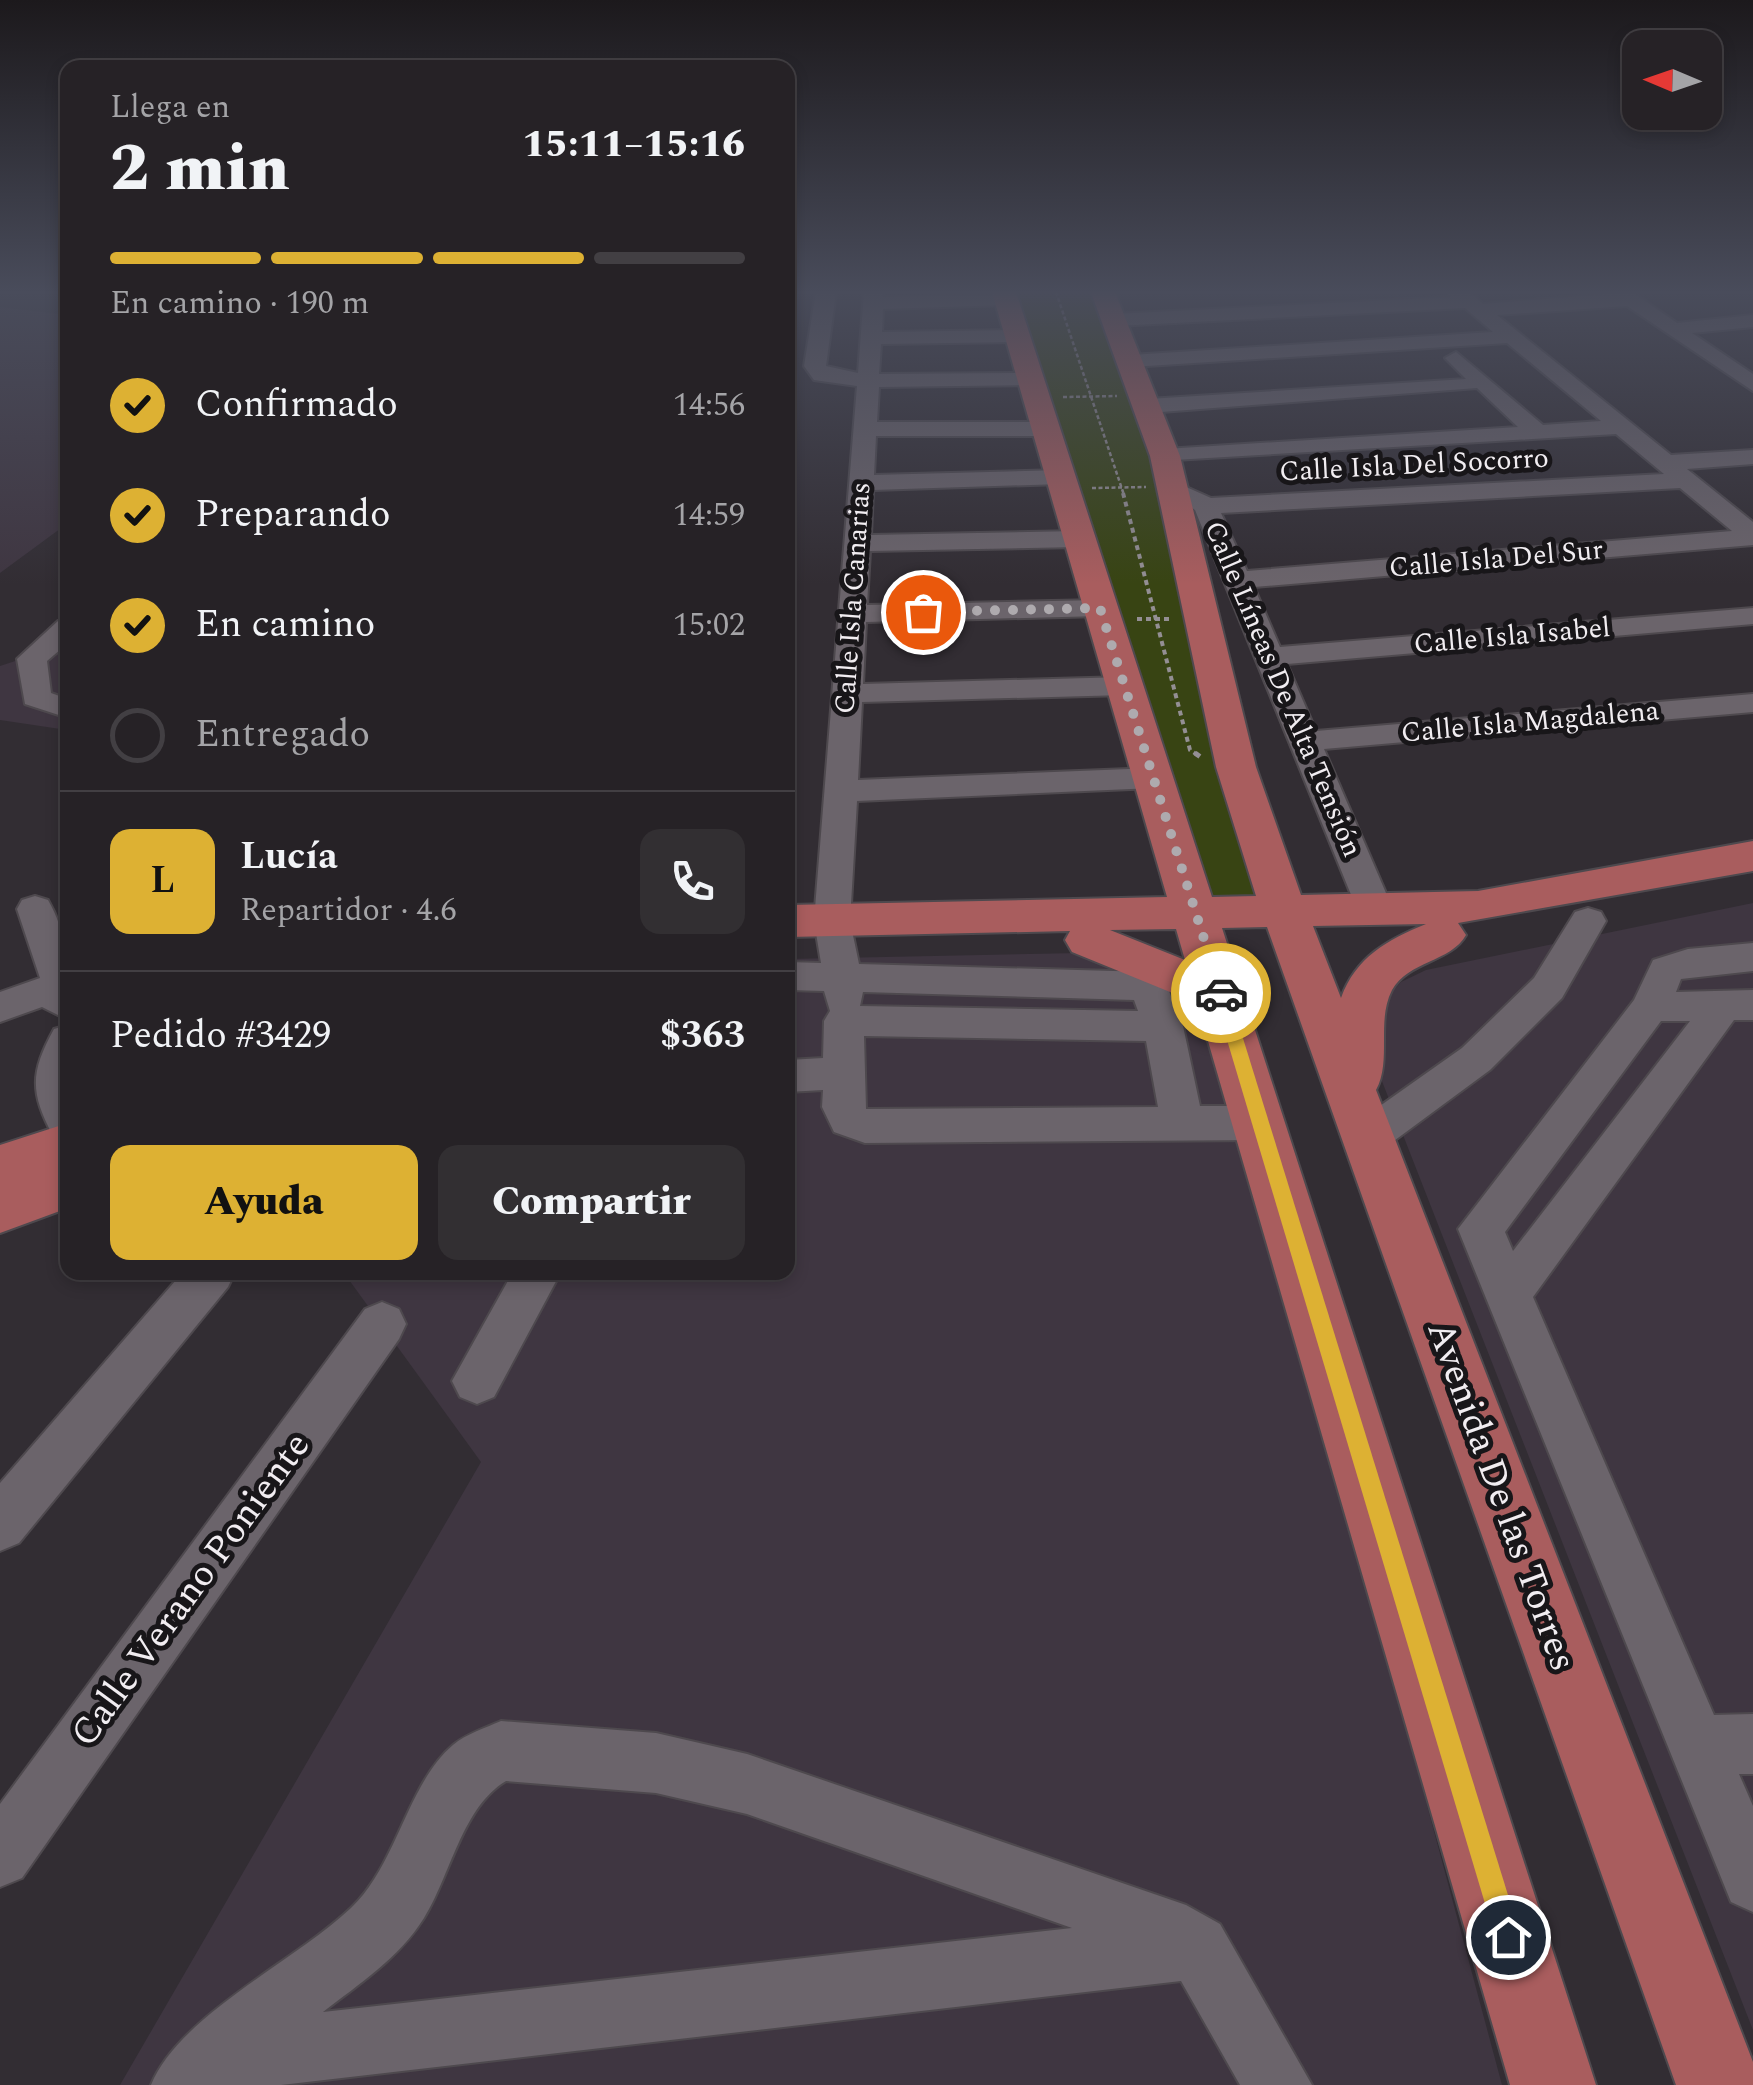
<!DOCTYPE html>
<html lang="es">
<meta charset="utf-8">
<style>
:root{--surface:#262226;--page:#322f32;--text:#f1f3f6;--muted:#a4a4a7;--line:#423f43;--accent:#ddb133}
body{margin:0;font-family:Spectral,serif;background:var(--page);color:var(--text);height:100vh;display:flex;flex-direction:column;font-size:38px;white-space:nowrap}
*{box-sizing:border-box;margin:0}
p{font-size:32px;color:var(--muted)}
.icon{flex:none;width:55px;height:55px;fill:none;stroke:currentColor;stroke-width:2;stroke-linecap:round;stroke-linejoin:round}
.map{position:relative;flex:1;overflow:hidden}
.sheet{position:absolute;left:60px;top:60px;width:735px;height:1220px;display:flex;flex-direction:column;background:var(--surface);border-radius:20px;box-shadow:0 5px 15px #0003,0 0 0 2px var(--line)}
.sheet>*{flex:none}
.needle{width:65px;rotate:272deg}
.fabs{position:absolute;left:1622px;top:30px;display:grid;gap:20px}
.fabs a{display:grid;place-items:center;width:100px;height:100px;border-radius:20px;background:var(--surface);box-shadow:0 5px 15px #0003,0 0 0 2px var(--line);font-size:50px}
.pin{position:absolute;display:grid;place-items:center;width:85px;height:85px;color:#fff;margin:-42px;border:5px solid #fff;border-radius:50%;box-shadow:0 2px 10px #0007}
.courier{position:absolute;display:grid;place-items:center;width:100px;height:100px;margin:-50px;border:8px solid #ddb133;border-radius:50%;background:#fff;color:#222;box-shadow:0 2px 12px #0007}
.summary em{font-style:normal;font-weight:800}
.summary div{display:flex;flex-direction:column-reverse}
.summary{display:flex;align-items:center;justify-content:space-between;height:170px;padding:0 50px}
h1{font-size:65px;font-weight:800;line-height:75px}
.bar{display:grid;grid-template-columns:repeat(4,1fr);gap:15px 10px;align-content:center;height:120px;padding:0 50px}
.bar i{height:12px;border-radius:8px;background:var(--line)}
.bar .selected{background:var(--accent)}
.bar p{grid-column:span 4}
.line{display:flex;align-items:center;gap:25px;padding:0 50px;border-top:2px solid var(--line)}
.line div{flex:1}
.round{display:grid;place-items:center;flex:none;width:105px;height:105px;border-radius:20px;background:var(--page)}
ol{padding:0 50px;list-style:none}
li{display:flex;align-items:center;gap:30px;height:110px}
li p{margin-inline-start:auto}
li .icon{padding:10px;border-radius:50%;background:var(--accent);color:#111;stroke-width:4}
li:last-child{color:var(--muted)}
li i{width:55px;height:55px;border:5px solid var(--line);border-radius:50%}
.primary-button{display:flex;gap:20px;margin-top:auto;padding:20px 50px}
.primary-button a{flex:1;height:115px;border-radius:20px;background:var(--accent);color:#111;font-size:40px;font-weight:800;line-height:115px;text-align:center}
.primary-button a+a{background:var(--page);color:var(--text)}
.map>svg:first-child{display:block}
.built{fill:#3f3641}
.green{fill:#384413}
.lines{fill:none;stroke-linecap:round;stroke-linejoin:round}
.minor-casing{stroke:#4e494e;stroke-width:4}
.major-casing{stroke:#4e494e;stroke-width:4}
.path-far2{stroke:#948f94;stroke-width:2.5;stroke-dasharray:4 2.5;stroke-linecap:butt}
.path-far1{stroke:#948f94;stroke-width:4;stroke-dasharray:5 4;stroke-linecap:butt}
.path{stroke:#948f94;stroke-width:5;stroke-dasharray:6 5;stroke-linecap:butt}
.minor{fill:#6b646b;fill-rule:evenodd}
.major{fill:#a95d5e;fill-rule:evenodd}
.route{fill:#ddb133}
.done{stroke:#aeaaae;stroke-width:10;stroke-dasharray:0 18}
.labels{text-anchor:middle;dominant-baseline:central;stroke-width:10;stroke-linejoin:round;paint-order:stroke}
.far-street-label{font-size:28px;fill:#f1edf1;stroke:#181619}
.near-street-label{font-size:38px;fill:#f1edf1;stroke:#181619}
</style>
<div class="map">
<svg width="1753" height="2085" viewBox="0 0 1753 2085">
<rect width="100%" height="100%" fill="#322d33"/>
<!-- built -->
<path class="built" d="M 0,307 L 67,315 L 68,523 L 0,573 Z
M 67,644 L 67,730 L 0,720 L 0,666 Z
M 1753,903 L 1753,2030 L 1378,1071 L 1381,1003 L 1401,982 L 1426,970 Z
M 1080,953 L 1213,1007 L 1502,2085 L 120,2085 L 481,1462 L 344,1273 L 788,1272 L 788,959 Z"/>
<!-- green -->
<path class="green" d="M 1016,292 L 1089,292 L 1145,428 L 1210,740 L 1264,895 L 1211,895 Z"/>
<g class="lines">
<defs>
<path id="minor" d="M 816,292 L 836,292 L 826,366 L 858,373 L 864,292 L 884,292 L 883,297 L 1013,295 L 1016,299 L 1006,305 L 883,309 L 882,332 L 1018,330 L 1028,336 L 1018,342 L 881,344 L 879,374 L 1031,373 L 1039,375 L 1039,385 L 879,387 L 877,422 L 1046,422 L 1058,429 L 1046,436 L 876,436 L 874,475 L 1061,470 L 1073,477 L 1061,484 L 873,490 L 871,535 L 1079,531 L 1092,539 L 1079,547 L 870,551 L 867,605 L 1100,600 L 1114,608 L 1100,616 L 866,622 L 863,684 L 1125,677 L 1140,686 L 1125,695 L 862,702 L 858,780 L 1154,768 L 1166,771 L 1170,778 L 1166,785 L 1154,788 L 857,801 L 850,921 L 859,964 L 1149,972 L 1163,976 L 1183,1026 L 1200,1106 L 1261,1106 L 1276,1111 L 1282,1123 L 1276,1135 L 1261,1140 L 865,1143 L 834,1132 L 822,1107 L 823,1090 L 788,1092 L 788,1060 L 823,1058 L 824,1021 L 830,1011 L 824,991 L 788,990 L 788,962 L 821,963 L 814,921 L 857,386 L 814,380 L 804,366 ZM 863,992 L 1134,1000 L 1138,1011 L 860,1006 ZM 864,1036 L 1146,1041 L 1158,1107 L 866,1109 Z
M 1447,292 L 1469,292 L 1483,304 L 1632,292 L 1677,323 L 1753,315 L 1753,327 L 1692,333 L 1753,374 L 1753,391 L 1627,306 L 1497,315 L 1671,455 L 1753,450 L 1753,464 L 1687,469 L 1753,522 L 1753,545 L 1254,587 L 1280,647 L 1753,608 L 1753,624 L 1287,664 L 1316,731 L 1753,694 L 1753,712 L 1324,749 L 1392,907 L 1387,916 L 1374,920 L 1361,916 L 1356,907 L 1195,510 L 1172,493 L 1184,486 L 1211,498 L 1664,474 L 1616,434 L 1157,461 L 1153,456 L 1165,449 L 1518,427 L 1477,388 L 1148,413 L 1137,406 L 1148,399 L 1466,379 L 1445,358 L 1456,352 L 1543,425 L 1601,421 L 1507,343 L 1131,367 L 1120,361 L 1131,355 L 1493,332 L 1465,308 L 1115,326 L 1105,320 L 1115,314 L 1451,297 ZM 1680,488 L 1732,531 L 1247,571 L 1221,513 Z
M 68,619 L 68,643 L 47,661 L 51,693 L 68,699 L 68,718 L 25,704 L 17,659 L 58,621 Z
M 35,896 L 48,900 C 70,937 68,979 68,1020 L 42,1007 L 0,1022 L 0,992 L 40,978 L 17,909 L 22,900 Z
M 1588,908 L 1601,912 L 1606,921 L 1562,998 L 1490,1070 L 1383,1149 L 1368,1154 L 1353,1149 L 1347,1137 L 1353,1125 L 1462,1048 L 1534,978 L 1575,912 Z
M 1753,943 L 1753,971 L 1681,979 L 1676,992 L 1753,990 L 1753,1020 L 1734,1020 L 1533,1297 L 1714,1715 L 1753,1714 L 1753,1774 L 1739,1774 L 1753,1806 L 1753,1912 L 1731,1902 L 1458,1229 L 1634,1000 L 1653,960 L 1688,949 ZM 1661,1021 L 1690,1021 L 1513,1251 L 1505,1232 Z
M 68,1025 L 68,1141 L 53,1136 C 30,1092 30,1073 54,1029 Z
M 183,1272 L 235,1272 L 228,1287 L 19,1543 L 0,1551 L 0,1483 Z
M 513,1272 L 561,1272 L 494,1397 L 477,1404 L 460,1397 L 452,1381 Z
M 382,1302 L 399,1309 L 406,1324 L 399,1339 L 22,1878 L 0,1887 L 0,1804 L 365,1309 Z
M 501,1721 L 656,1733 L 747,1754 L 1186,1905 L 1220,1924 L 1312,2085 L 1240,2085 L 1181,1981 L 281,2085 L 151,2085 C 179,2016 295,1961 351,1908 C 397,1865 407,1784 453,1745 C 466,1734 485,1728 501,1721 ZM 506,1781 L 656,1793 L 747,1814 L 1072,1928 L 323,2012 C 359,1984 399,1958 424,1918 C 450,1877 462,1807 506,1781 Z"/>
<path id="major" d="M 992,292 L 1016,292 L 1212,897 L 1256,896 L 1216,767 L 1150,456 L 1091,292 L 1115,292 L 1180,456 L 1256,767 L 1301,895 L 1478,891 L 1753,841 L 1753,871 L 1458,923 L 1466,935 C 1451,962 1408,961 1392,990 C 1376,1021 1392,1060 1376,1090 L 1753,2062 L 1753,2085 L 1676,2085 L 1267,927 L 1222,928 L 1596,2085 L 1510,2085 L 1197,1003 L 1072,952 L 1065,940 L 1070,931 L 788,937 L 788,905 L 1167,897 ZM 1426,924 C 1387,940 1356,957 1341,998 L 1313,926 ZM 1176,929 L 1185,960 L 1110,930 Z
M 68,1123 L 68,1208 L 0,1233 L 0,1145 Z"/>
</defs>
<!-- minor casing -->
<use href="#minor" class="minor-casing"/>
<!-- major casing -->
<use href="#major" class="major-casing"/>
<!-- path-far2 -->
<path class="path-far2" d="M 1056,292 L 1124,495
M 1063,397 L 1117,396
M 1092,488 L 1146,487"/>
<!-- path-far1 -->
<path class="path-far1" d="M 1123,493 L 1190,750 L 1199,756
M 1137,619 L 1171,619
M 66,660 L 66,684"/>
<!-- path -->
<path class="path" d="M 1195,753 L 1202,758"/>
<!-- minor -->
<use href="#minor" class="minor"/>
<!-- major -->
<use href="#major" class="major"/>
</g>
<!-- sky -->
<linearGradient id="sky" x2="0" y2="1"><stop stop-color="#1c191c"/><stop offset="0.5" stop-color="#494c5b"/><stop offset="1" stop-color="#494c5b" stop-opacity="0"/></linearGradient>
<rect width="1753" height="584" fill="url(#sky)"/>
<!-- route -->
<path class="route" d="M 1221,987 L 1229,993 L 1521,1937 L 1518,1946 L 1508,1950 L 1499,1946 L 1495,1937 L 1213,993 Z"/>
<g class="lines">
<!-- done -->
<path class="done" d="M 923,612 L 1100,608 L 1221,993"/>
</g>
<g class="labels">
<!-- far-street labels -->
<g class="far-street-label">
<text transform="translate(1414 465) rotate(-3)">Calle Isla Del Socorro</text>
<text transform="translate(1496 559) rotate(-5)">Calle Isla Del Sur</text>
<text transform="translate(853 598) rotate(-86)">Calle Isla Canarias</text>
<text transform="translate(1512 636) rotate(-5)">Calle Isla Isabel</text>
<text transform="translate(1283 689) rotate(67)">Calle Líneas De Alta Tensión</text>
<text transform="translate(1530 722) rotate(-5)">Calle Isla Magdalena</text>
</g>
<!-- near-street labels -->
<g class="near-street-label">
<text transform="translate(1501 1496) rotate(70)">Avenida De las Torres</text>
<text transform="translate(191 1590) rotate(-54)">Calle Verano Poniente</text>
</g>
</g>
</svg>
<div class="fabs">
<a><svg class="needle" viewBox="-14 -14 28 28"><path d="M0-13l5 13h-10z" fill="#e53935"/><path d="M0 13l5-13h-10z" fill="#a4a4a7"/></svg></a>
</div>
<div class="pin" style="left:923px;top:612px;background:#ea580c"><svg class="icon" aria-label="bag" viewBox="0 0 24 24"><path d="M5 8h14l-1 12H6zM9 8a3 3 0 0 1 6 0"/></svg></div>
<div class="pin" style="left:1508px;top:1937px;background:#1f2937"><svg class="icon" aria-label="home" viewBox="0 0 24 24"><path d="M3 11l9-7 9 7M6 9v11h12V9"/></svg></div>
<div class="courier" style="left:1221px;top:993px"><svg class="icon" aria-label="car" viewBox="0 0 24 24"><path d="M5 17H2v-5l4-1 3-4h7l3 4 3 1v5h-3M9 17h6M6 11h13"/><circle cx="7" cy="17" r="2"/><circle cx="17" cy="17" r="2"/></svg></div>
<section class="sheet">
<div class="summary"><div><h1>2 min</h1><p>Llega en</p></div><em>15:11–15:16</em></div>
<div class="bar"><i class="selected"></i><i class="selected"></i><i class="selected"></i><i></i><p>En camino · 190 m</p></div>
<ol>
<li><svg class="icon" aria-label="check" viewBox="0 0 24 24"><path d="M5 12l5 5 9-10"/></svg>Confirmado<p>14:56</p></li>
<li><svg class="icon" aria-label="check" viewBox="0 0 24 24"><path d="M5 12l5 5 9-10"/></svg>Preparando<p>14:59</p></li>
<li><svg class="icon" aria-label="check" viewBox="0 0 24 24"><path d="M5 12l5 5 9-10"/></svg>En camino<p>15:02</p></li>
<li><i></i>Entregado</li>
</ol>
<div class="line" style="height:180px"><b class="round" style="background:var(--accent);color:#111">L</b><div><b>Lucía</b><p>Repartidor · 4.6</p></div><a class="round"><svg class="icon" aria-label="phone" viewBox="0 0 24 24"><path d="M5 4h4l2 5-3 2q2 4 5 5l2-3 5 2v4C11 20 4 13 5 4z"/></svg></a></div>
<div class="line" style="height:130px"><div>Pedido #3429</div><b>$363</b></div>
<div class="primary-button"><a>Ayuda</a><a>Compartir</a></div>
</section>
</div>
